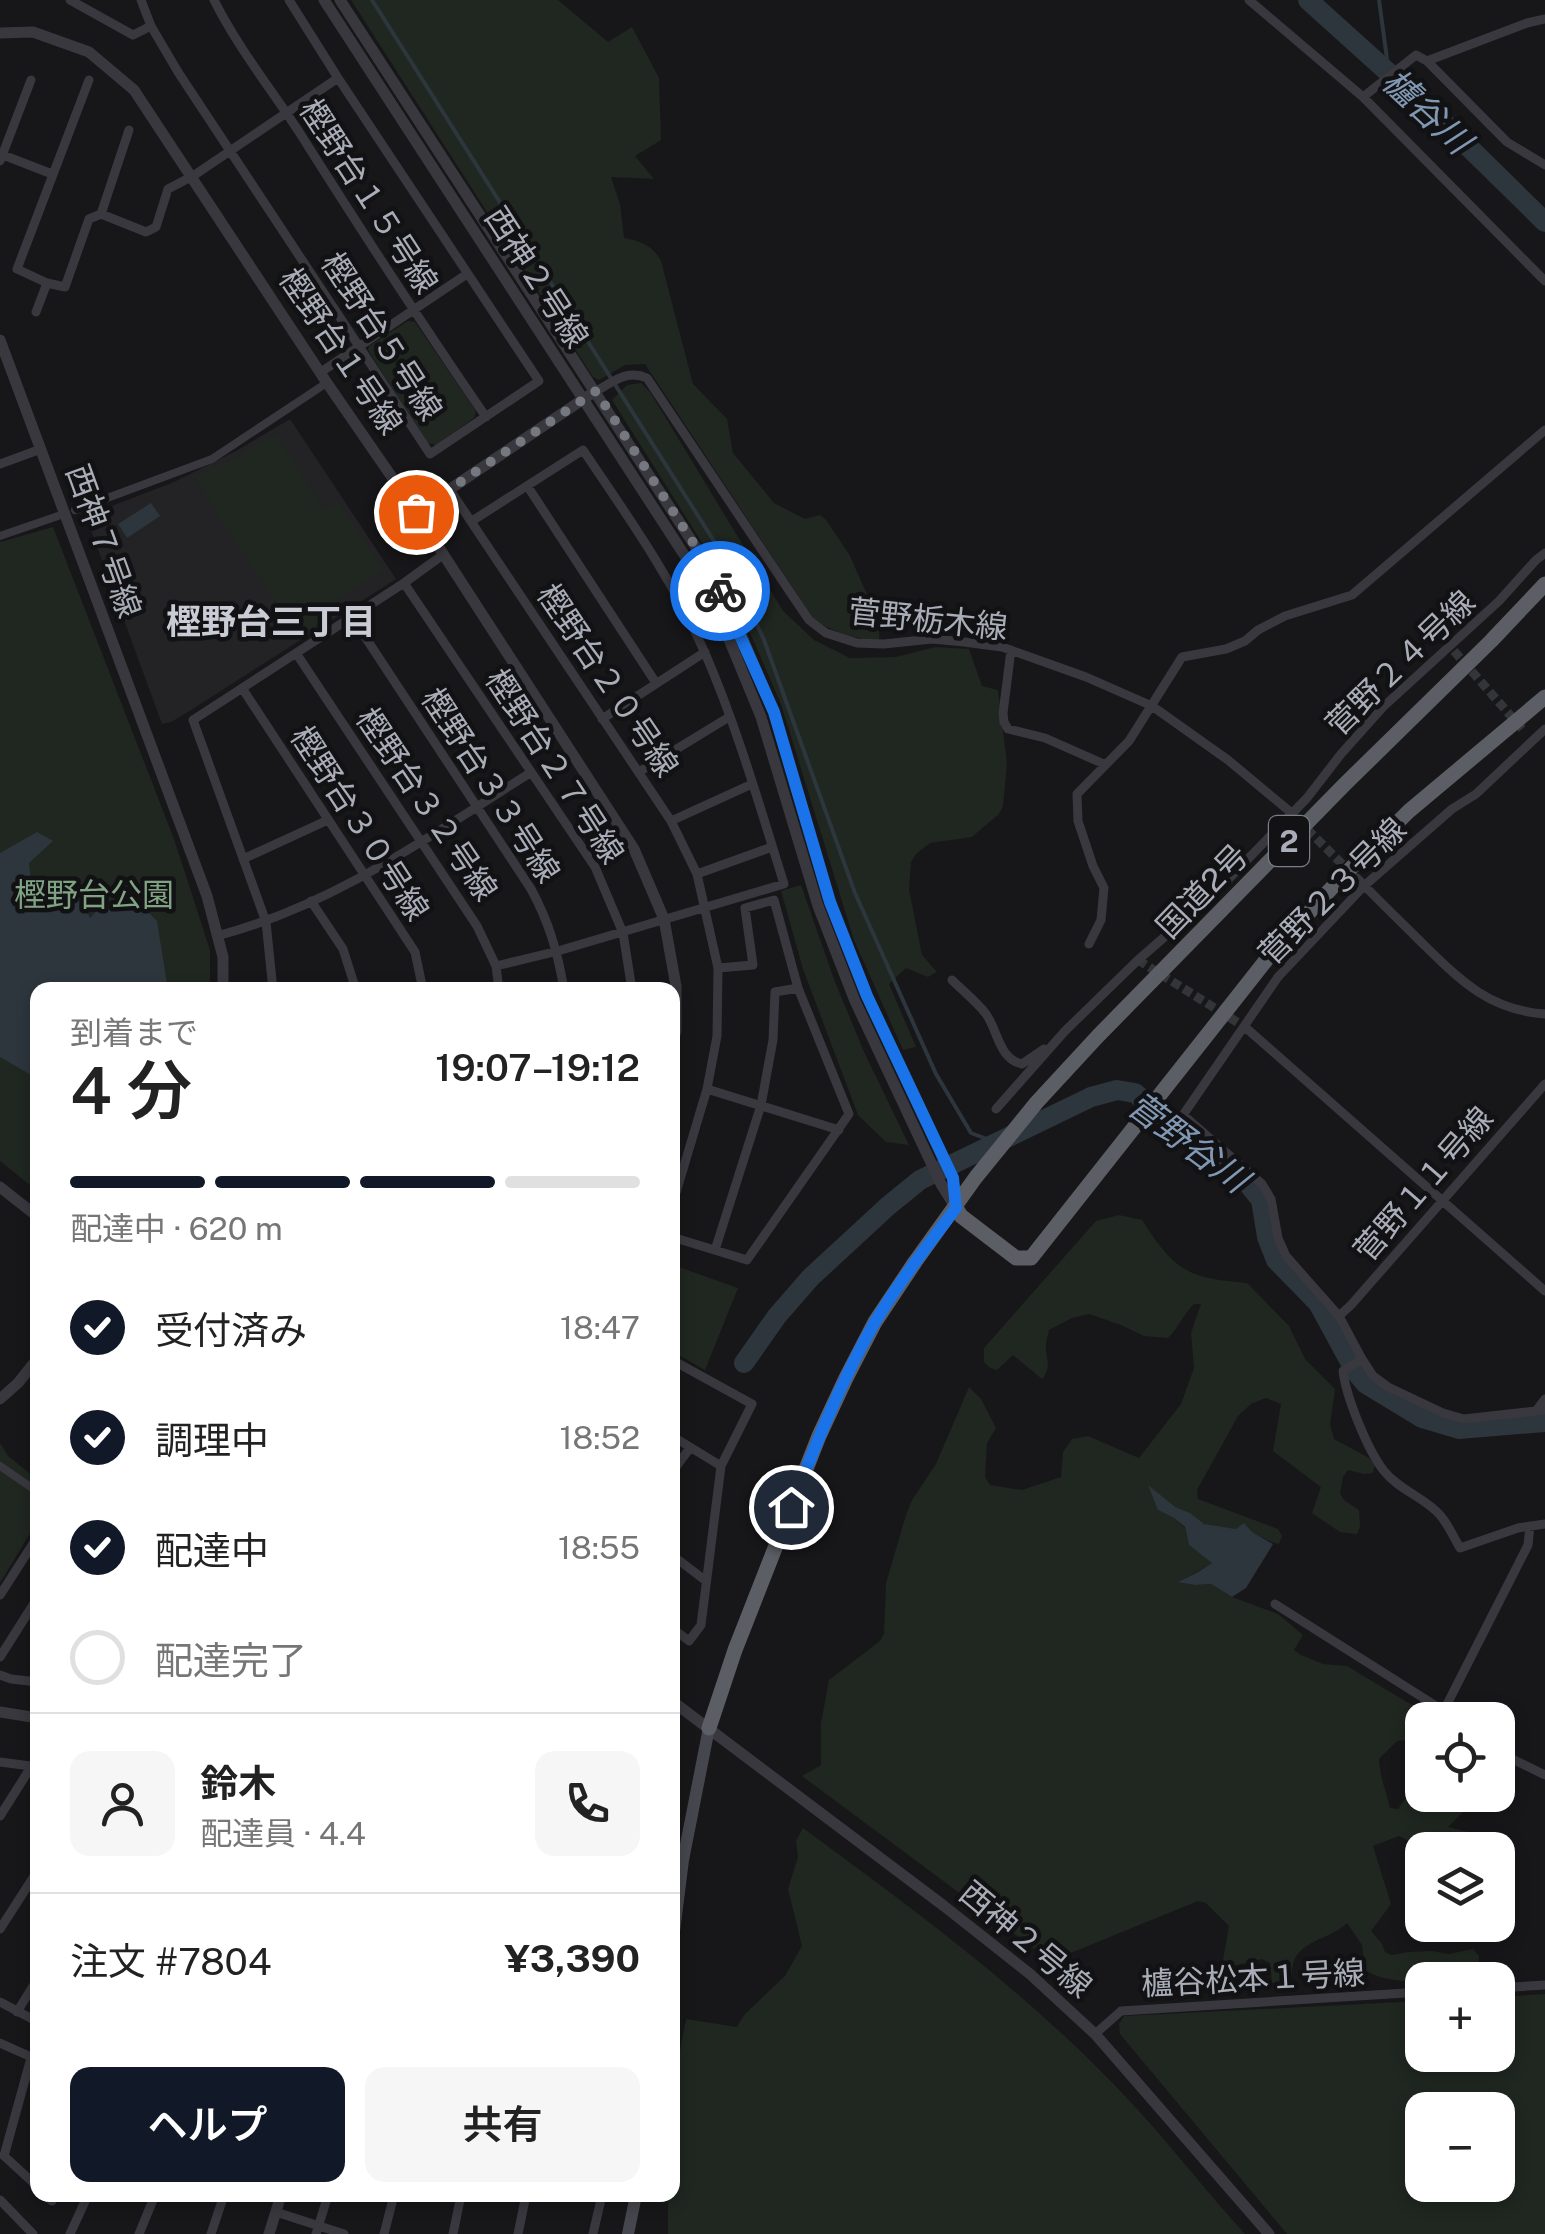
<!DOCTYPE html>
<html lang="ja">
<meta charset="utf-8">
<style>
:root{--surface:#fff;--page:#f6f6f6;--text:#222;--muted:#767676;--line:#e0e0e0;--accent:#111827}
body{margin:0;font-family:"Public Sans","Noto Sans JP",sans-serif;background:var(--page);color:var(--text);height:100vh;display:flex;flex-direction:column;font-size:38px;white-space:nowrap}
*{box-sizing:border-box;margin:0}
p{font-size:32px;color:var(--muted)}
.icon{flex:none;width:55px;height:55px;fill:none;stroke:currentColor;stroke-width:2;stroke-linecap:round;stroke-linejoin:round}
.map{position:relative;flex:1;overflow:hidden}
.drawer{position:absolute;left:30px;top:982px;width:650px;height:1220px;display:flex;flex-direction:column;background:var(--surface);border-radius:20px;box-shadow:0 5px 15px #0003}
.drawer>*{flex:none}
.buttons{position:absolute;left:1405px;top:1702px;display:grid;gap:20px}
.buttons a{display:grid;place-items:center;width:110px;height:110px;border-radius:20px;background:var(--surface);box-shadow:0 5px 15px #0003;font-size:50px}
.pin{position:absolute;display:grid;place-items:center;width:85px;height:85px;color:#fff;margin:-42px;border:5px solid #fff;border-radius:50%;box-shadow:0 2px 10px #0007}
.courier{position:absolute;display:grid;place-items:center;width:100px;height:100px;margin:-50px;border:8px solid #1a73e8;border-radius:50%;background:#fff;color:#222;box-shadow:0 2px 12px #0007}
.headline em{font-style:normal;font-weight:600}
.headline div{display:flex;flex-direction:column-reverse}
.headline{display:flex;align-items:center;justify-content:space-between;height:170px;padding:0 40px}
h1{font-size:65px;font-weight:600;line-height:75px}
.bar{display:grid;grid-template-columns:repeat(4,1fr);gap:15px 10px;align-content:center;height:120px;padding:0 40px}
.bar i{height:12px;border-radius:8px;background:var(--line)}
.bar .current{background:var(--accent)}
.bar p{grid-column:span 4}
.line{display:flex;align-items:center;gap:25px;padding:0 40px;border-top:2px solid var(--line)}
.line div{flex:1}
.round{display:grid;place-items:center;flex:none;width:105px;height:105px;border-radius:20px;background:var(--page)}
ol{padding:0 40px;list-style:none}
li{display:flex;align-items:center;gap:30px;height:110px}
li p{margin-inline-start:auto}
li .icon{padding:10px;border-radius:50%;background:var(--accent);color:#fff;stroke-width:4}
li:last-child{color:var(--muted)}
li i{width:55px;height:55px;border:5px solid var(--line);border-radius:50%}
.button{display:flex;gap:20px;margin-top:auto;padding:20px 40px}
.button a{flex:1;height:115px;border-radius:20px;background:var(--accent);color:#fff;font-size:40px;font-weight:600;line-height:115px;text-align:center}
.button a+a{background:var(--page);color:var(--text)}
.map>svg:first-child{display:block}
.built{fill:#232326}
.green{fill:#1f2720;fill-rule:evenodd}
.water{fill:#2d353d}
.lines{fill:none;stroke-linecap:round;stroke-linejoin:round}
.stream{stroke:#2d353d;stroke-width:4}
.river{stroke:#2d353d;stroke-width:20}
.minor-tunnel{stroke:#343539;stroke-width:9;stroke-dasharray:9 4.5;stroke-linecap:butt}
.pedestrian{stroke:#38383e;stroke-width:8}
.minor{stroke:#38383e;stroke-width:9}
.tertiary{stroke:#38383e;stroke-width:11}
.secondary{stroke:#46474e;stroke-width:12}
.trunk{stroke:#5c5e66;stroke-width:15}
.done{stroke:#767880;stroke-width:10;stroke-dasharray:0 18}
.route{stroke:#1a73e8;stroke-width:12}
.labels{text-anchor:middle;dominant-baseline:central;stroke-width:9;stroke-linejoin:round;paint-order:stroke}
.shield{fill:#121214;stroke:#7c7e87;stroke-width:2.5}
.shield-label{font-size:30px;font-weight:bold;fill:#a9adb8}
.street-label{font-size:32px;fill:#a9adb8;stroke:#121214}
.park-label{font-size:32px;fill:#80a384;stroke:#121214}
.water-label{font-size:35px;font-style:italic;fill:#8098b3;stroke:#121214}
.neighbourhood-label{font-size:35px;font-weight:bold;fill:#caccd5;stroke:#121214}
</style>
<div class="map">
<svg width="1545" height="2234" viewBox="0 0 1545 2234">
<rect width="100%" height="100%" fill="#171719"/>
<!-- built -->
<path class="built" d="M 290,419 L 396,579 L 188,712 L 171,722 L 162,724 L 88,522 L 91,514 L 174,482 L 236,451 Z"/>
<!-- green -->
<path class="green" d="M 351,0 L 558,0 L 608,42 L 632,27 L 659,78 L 661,140 L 635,156 L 654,179 L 611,177 L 620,204 L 624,238 C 641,241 653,246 661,261 L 693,384 L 727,419 L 733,453 L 774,503 L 805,519 L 820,515 L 826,520 L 849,554 L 866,592 L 880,613 L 879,641 C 853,638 832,633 812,617 L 645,364 L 625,365 L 599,380 L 593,377 Z
M 408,321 L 415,322 L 476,411 L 474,418 L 436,445 L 427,443 L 368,350 L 369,346 Z
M 641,383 L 650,392 L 783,611 L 814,640 L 850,658 L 896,657 L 935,647 L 969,649 L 982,686 L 998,690 L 1007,763 L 1003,806 L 999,814 L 972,837 L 930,843 L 916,854 L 911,862 L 909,889 L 922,955 L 937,972 L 928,977 L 906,968 L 889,984 L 916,1047 L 903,1050 L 854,940 L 781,704 L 730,587 L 612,400 L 627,385 Z
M 276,434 L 324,510 L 338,503 L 383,570 L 335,600 L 339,610 L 299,637 L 197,482 L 197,475 L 241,455 Z
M 53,527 L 174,839 L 210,950 L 210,990 L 38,990 L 37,1191 L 0,1161 L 0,542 Z
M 801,885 L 835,982 L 865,1054 L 909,1145 L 886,1142 L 858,1115 L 803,969 L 781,891 Z
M 1119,1215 L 1142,1220 C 1175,1271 1187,1278 1247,1283 L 1289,1326 L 1305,1359 L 1335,1389 L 1330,1424 L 1334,1439 L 1369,1458 L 1375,1465 L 1373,1473 L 1364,1474 L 1348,1470 L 1343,1477 L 1340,1494 L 1345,1501 L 1359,1510 L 1360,1527 L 1357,1534 L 1340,1532 L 1312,1513 L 1321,1487 L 1273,1451 L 1281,1404 L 1266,1398 L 1251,1404 L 1238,1416 L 1197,1490 L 1198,1499 L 1278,1529 L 1282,1536 L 1279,1544 C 1268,1542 1260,1535 1249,1532 C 1234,1527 1216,1530 1202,1523 C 1181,1512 1185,1505 1158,1510 L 1174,1518 L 1185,1528 L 1189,1545 L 1213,1563 L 1180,1581 L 1195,1585 L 1211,1584 L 1232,1597 L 1278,1614 L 1303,1635 L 1294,1650 L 1301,1655 L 1323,1664 L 1347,1666 L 1422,1711 L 1414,1739 L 1397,1741 L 1379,1759 C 1380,1777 1386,1791 1390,1808 L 1398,1809 L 1412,1789 L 1422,1792 L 1422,1795 C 1437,1795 1454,1800 1466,1809 L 1448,1827 L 1472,1833 L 1475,1850 L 1427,1850 L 1399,1836 L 1373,1846 L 1391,1904 L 1371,1931 L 1382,1944 L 1385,1952 L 1392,1955 L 1408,1952 L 1432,1951 L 1449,1954 L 1473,1949 L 1479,1956 L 1478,1973 L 1473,1979 L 1422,1980 L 1422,1982 C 1403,1981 1382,1981 1365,1970 L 1362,1945 L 1347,1923 C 1332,1939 1299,1940 1293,1964 C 1291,1972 1291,1982 1290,1990 L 1273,1991 L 1270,1963 L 1262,1959 L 1229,1967 L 1223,1960 L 1229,1926 L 1206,1903 L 1198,1901 L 1051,1961 L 802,1776 L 821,1765 L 821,1723 L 829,1680 L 880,1641 L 884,1634 L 886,1583 L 906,1515 L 912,1500 L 936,1464 L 969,1387 L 981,1399 L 996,1428 L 987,1443 L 985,1477 L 990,1485 L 1022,1490 L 1061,1477 L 1063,1452 L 1072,1439 L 1088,1436 L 1139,1458 L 1181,1404 L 1194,1368 L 1191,1333 L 1201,1304 L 1194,1304 C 1182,1316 1179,1327 1168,1338 L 1144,1336 L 1121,1325 L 1089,1314 L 1072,1318 L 1049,1330 C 1048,1335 1046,1340 1046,1345 C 1045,1358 1053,1367 1042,1379 L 1013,1355 L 997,1370 L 990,1368 L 984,1362 L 984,1348 L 1096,1221 Z
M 673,1265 L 738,1288 L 705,1370 L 673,1352 Z
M 0,1443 L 8,1456 L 38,1480 L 37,1522 L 0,1583 Z
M 803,1828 C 916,1911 1029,1994 1125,2096 C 1167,2140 1204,2189 1245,2234 L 668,2234 L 668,2195 L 672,2195 L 673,2088 L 686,2019 L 737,2027 L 745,2014 L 785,1976 L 802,1946 L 788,1889 L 798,1857 L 796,1841 Z
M 1545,1994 L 1545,2234 L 1287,2234 L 1120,2034 L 1119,2024 L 1124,2016 L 1422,2001 L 1422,2055 L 1498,2055 L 1498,1997 ZM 1422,2110 L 1498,2110 L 1498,2185 L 1422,2185 Z"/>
<!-- water -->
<path class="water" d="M 151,503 L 160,516 L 127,538 L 118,524 Z
M 37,832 L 53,841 L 29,863 L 31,881 L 52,879 L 80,893 L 90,918 L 104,902 L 127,905 L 133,897 L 157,921 L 168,990 L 38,990 L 37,1065 L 31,1075 L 0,1057 L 0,853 Z
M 1148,1485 L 1175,1507 L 1190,1513 L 1204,1524 L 1236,1529 L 1244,1523 L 1252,1532 L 1273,1544 L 1246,1588 L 1232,1597 L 1211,1584 L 1195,1585 L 1178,1582 L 1198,1572 L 1212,1563 L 1189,1545 L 1185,1527 L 1174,1518 L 1158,1510 Z"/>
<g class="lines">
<!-- stream -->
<path class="stream" d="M 372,0 L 731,568 L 764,640 L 855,893 L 936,1074 L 971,1133 L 995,1142
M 1379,0 L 1387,59 L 1384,71"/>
<!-- river -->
<path class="river" d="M 1308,0 L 1441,120 L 1545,222
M 744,1363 L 777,1316 L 811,1277 L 888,1206 L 920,1180 L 1091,1097 L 1117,1090 L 1135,1093 L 1249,1185 L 1261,1200 L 1267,1237 L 1276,1260 L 1318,1303 L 1355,1371 L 1366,1384 L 1422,1418 L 1459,1429 L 1545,1422"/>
<!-- minor-tunnel -->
<path class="minor-tunnel" d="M 1454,651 L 1524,731
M 1288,810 L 1351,873
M 1138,960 L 1245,1027"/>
<!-- pedestrian -->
<path class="pedestrian" d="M 75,510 L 212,459 L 322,386
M 0,536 L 58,516
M 0,1466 L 38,1492"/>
<!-- minor -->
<path class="minor" d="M 70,0 L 133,35 L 151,26
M 141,0 L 151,26 L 178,72 L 430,454 L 539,381 L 338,78 L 289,0
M 214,0 C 238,48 272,90 301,135 C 361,230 422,324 486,417
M 1249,0 L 1363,97 L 1545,281
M 1427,61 L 1527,23 L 1545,19
M 89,80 L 17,269 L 47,283 L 65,287 L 89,219 L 101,214 L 129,130
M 1363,97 L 1416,55 L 1427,61 L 1507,142 L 1545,165
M 3,155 L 52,174
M 0,161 L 31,80
M 101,214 L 146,232 L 156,227 L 168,189 L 193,176 L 338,78
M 36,312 L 47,283
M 321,372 L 467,274
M 596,391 C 613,382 627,369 647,378 L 792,595 L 809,620 L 826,633 L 857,643 L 884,644 L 932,639 L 964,642 L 1002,647 L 1086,677 L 1152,706 L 1228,760 L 1288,810
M 0,464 L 41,449
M 528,487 L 656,683
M 450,490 L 671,821 L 697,874 L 718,968 L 717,1036 L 707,1089 L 672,1206
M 472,521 L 583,450 C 627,515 673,580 705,653 C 737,727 760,807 784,884 L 558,951 L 496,966
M 404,583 L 595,867 L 623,933 L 632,990
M 352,617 L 531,889 C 549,922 558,953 564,990
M 1011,650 L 1003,713 L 1004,722 L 1008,729 L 1045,738 L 1104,764
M 296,653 L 477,926 L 496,966 L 499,990
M 242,688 L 415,952 L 423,990
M 602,719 L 705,652
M 1545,729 L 1476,794 L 1452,809 L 1364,886 L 1278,977 L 1183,1115 L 1262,1184 L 1271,1199 L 1278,1238 L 1286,1256 L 1339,1316 L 1362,1359 L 1373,1376 L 1388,1387 L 1443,1413 L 1464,1419 L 1545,1410
M 639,772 L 729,717
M 671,821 L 752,784
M 243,859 L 328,820
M 697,874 L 772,847
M 1357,878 C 1377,899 1398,919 1419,940 C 1458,978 1487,1010 1545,1014
M 311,901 L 343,949 L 356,990
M 217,936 C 332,906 430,836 530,773
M 1089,944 L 1101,920 L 1104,888 L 1093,866 L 1078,821 L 1077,794 L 1129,741 L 1182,657 L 1226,649 L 1245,641 L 1258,630 L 1285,616 L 1352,595 L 1545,430
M 952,980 C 963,991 977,1002 986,1014 C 998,1031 999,1059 1022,1064 L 1044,1049
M 273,990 L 266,922 L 193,720 L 404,583 L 444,554
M 1245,1027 L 1545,1291
M 707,1089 L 839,1130
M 996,1109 L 1065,1031 L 1138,960 L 1215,893 L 1307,798 L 1341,754 L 1383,707 L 1499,601 L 1536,560 L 1545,553
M 672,1237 L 747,1260 L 849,1114 L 798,988 L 774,900 L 745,908 L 753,965 L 718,968
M 715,1250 L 761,1105 L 773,1040 L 775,992 L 798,988
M 1339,1316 L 1351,1305 L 1545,1084
M 1362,1359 L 1343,1371 C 1346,1397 1368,1451 1384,1471 C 1399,1490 1424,1497 1440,1515 C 1448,1524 1454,1538 1460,1548 L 1518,1528 L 1545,1524
M 672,1360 L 752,1404 L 721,1466 L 701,1625 L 689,1641 L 672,1628
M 1536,1411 L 1545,1399
M 672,1436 L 721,1466
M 672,1472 L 690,1448
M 672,1555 L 706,1581
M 0,1595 L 38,1536
M 1275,1604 L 1444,1711
M 0,1657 L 38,1597
M 0,1675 L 11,1679 L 38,1682
M 1439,1720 L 1528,1545 L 1530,1526
M 1498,1752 L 1545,1775
M 0,1762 L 38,1767
M 0,1816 L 31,1767
M 0,1929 L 38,1870
M 1498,1988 L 1545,1985
M 0,2002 L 38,2022
M 17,2012 L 38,1978
M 1095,2034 L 1121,2011 L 1422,1992
M 0,2043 L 38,2060
M 3,2155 L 38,2187
M 4,2156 L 31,2058
M 46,2195 L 52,2201 L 54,2195
M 0,2200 L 33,2234
M 276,2212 L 344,2234
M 70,2234 L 88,2195
M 139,2234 L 155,2195
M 211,2234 L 224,2195
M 316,2234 L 328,2195
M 384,2234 L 394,2195
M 453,2234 L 461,2195
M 518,2234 L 526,2195
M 593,2234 L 602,2195"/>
<!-- tertiary -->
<path class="tertiary" d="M 324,0 L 696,573 L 728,637 L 761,717 L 818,906 L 855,1001 L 941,1184 L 956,1208
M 340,0 L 708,566 L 740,632 L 774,712 L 830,902 L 867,996 L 953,1178 L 955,1203
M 0,33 L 33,32 L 89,52 L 134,90 L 327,383 L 416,512 L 634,849 L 664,919 L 676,986 L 676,1030 L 672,1048
M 0,340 L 207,896 L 223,957 L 223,990
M 416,512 L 591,394
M 0,1187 L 38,1217
M 0,1399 L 18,1383 L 38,1358
M 672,1701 L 944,1906 L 1030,1974 L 1095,2034 L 1269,2234
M 0,1712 L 38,1718
M 269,2234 L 281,2195"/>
<!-- secondary -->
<path class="secondary" d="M 672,1947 L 683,1860 L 709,1728
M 628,2234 L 636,2195"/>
<!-- trunk -->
<path class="trunk" d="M 956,1208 L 961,1216 L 1016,1258 L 1031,1258 L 1271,954 L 1339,880 L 1409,811 L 1545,697
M 709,1728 L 735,1650 L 819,1436 L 846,1378 L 875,1322 L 915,1262 L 976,1177 L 1037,1102 L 1098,1036 L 1345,784 L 1491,641 L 1545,584"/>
</g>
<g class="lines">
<!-- done -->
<path class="done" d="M 416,512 L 596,391 L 708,566 L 720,591"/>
<!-- route -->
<path class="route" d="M 720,591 L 774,712 L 830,902 L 867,996 L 953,1178 L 956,1208 C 928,1245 899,1282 875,1322 C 841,1381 816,1444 791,1507"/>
</g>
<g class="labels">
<!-- shield labels -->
<rect class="shield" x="1269" y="816" width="40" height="50" rx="8"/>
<g class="shield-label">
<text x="1289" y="841">2</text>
</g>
<!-- street labels -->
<g class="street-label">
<text transform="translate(369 196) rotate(57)">樫野台１５号線</text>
<text transform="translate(537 277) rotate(57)">西神２号線</text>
<text transform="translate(382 336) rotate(57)">樫野台５号線</text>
<text transform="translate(341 351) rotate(56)">樫野台１号線</text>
<text transform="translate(104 541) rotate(70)">西神７号線</text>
<text transform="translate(928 619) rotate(6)">菅野栃木線</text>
<text transform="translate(1400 663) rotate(-44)">菅野２４号線</text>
<text transform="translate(608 680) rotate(56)">樫野台２０号線</text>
<text transform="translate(555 766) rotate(57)">樫野台２７号線</text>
<text transform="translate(491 785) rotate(57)">樫野台３３号線</text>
<text transform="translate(427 804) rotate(56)">樫野台３２号線</text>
<text transform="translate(360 823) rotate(57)">樫野台３０号線</text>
<text transform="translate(1202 891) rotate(-46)">国道2号</text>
<text transform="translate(1332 891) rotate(-45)">菅野２３号線</text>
<text transform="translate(1423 1184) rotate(-49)">菅野１１号線</text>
<text transform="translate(1026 1939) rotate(40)">西神２号線</text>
<text transform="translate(1253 1978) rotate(-3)">櫨谷松本１号線</text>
</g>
<!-- park labels -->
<g class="park-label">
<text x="94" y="894">樫野台公園</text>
</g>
<!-- water labels -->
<g class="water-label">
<text transform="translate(1427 111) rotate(43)">櫨谷川</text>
<text transform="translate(1188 1142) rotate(37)">菅野谷川</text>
</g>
<!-- neighbourhood labels -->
<g class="neighbourhood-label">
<text x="271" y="621">樫野台三丁目</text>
</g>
</g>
</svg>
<div class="buttons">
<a><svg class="icon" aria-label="locate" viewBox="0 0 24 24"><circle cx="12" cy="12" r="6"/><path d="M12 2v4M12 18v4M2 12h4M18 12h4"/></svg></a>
<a><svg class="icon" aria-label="layers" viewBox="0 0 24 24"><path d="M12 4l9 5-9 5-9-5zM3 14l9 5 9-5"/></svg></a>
<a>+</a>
<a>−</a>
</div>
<div class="pin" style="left:416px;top:512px;background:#ea580c"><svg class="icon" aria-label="bag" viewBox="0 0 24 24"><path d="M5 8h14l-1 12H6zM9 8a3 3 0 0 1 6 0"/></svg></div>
<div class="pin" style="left:791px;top:1507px;background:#1f2937"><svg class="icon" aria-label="home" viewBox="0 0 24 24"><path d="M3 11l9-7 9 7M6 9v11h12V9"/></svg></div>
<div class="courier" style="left:720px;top:591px"><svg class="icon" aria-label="bike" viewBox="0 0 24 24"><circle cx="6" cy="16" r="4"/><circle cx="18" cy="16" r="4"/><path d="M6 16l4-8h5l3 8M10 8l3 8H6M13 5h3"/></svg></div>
<section class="drawer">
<div class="headline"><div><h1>4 分</h1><p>到着まで</p></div><em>19:07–19:12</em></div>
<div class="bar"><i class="current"></i><i class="current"></i><i class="current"></i><i></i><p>配達中 · 620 m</p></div>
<ol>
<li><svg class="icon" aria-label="check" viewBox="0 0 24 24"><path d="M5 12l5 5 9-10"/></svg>受付済み<p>18:47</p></li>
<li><svg class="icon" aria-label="check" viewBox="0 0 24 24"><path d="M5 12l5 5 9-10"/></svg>調理中<p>18:52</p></li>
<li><svg class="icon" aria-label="check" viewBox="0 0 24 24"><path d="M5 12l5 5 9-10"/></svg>配達中<p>18:55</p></li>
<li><i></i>配達完了</li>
</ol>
<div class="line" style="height:180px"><a class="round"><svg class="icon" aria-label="person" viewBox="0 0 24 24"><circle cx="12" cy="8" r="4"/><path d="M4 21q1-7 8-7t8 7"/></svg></a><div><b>鈴木</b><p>配達員 · 4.4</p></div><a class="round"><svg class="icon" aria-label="phone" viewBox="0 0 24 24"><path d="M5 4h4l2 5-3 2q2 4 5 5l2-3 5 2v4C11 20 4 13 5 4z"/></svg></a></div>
<div class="line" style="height:130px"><div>注文 #7804</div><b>¥3,390</b></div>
<div class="button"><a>ヘルプ</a><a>共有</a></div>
</section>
</div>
